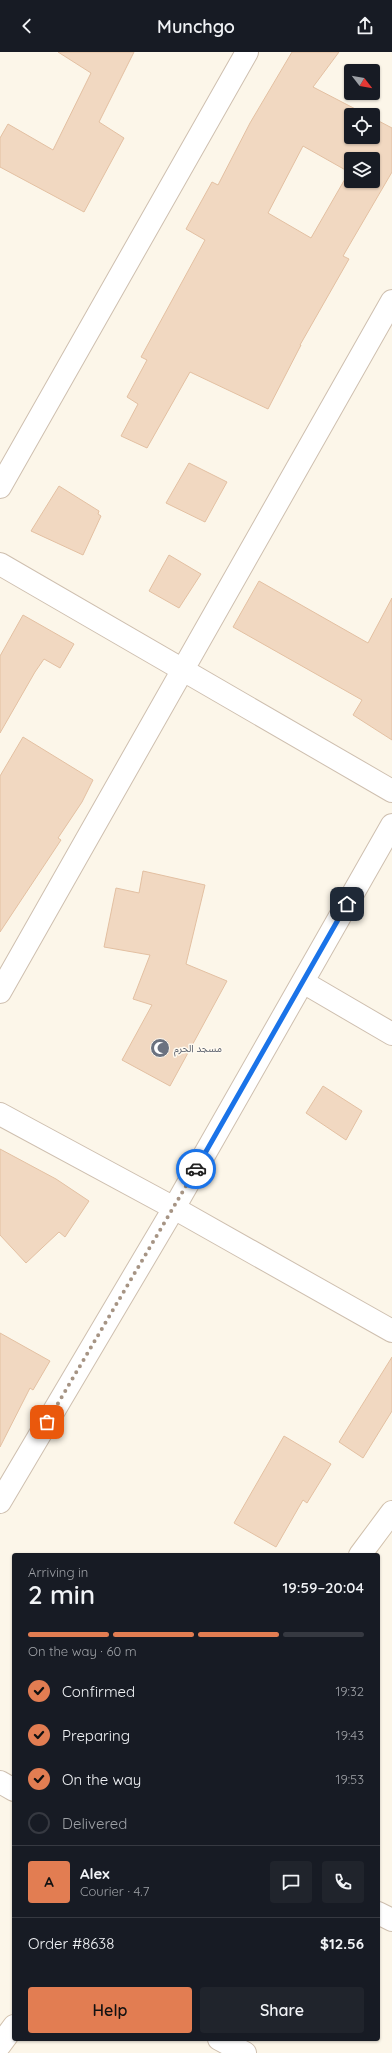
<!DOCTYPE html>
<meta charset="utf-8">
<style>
:root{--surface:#171b24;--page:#20242c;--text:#f1f3f6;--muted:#9ea1a6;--line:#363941;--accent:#e27d52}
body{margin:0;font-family:Quicksand,"Noto Sans Arabic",sans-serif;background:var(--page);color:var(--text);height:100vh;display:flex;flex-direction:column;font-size:15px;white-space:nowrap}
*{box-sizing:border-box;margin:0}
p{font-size:13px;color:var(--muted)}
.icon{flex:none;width:22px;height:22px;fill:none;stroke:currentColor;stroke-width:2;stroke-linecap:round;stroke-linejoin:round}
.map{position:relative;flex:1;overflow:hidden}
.drawer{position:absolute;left:12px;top:1501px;width:368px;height:488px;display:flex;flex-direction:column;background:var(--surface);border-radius:4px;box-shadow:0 1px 3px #0004}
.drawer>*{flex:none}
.needle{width:26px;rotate:121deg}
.buttons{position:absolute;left:344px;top:12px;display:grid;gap:8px}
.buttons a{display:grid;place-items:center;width:36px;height:36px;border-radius:4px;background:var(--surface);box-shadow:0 1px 3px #0004;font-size:20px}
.pin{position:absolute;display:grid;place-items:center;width:34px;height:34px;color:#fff;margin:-17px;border-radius:8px;box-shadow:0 2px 6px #0006}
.courier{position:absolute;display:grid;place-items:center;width:40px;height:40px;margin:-20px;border:3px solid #1a73e8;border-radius:50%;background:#fff;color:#222;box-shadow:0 1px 5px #0007}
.summary em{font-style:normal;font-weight:600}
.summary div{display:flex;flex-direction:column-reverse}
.summary{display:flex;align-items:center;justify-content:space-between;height:68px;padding:0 16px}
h1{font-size:26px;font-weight:600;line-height:30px}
.bar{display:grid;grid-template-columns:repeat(4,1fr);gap:6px 4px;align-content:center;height:48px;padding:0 16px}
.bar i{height:5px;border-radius:3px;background:var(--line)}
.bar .current{background:var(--accent)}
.bar p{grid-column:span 4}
.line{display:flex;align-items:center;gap:10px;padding:0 16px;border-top:1px solid var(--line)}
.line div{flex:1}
.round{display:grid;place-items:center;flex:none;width:42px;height:42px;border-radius:4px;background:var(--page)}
ol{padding:0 16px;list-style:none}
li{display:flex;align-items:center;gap:12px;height:44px}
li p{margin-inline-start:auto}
li .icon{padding:4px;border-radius:50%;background:var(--accent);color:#111;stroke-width:4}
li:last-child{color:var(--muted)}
li i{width:22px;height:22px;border:2px solid var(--line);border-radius:50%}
.button{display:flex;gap:8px;margin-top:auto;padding:8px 16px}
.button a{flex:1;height:46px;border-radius:4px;background:var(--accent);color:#111;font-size:16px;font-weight:600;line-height:46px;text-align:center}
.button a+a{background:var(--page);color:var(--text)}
header{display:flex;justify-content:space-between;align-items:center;height:52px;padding:0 16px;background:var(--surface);font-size:18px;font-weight:600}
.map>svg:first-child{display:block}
.building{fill:#f1d8c1;stroke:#e3c0a2;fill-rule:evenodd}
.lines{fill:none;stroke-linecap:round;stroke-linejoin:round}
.street-casing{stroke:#cebfaf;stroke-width:24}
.secondary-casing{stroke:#d1c0ac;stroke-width:24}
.street{stroke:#fff;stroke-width:22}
.secondary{stroke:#fff;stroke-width:22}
.done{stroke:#a69484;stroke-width:4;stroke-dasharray:0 7.2}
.route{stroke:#1a73e8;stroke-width:5}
.labels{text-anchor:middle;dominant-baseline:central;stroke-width:3;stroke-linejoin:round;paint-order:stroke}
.worship-label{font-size:10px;fill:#5b616d;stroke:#fffaf0;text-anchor:start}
</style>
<header><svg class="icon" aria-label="back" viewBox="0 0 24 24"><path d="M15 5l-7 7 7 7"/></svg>Munchgo<svg class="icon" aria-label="share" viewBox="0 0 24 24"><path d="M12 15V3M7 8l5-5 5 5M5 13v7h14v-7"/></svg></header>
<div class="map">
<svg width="392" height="2001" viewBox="0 0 392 2001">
<rect width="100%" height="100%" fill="#fcf6e9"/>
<!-- building -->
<path class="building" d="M 58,0 L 134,0 L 99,70 L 124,86 L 84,160 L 0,115 L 0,86 L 8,72 L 53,98 L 91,21 Z
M 292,0 L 339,0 L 313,35 L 367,63 L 351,63 L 351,85 L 373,85 L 373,66 L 392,76 L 392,120 L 343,204 L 349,207 L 300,293 L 301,293 L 268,357 L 190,320 L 147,396 L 121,384 L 138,352 L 127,345 L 147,308 L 141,305 L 205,188 L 186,177 L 212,130 L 218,133 L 250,71 ZM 303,94 L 349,120 L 311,186 L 268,161 ZM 351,107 L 373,107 L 373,129 L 351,129 Z
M 189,411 L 227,430 L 205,470 L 166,451 Z
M 59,434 L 99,459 L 98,462 L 101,464 L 83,503 L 31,479 Z
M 169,503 L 201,522 L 179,556 L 149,539 Z
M 259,529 L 368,591 L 392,546 L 392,688 L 353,663 L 362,648 L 233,575 Z
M 23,563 L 74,592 L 60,616 L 44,607 L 35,620 L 0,681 L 0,604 Z
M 23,685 L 93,728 L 82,750 L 58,786 L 61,788 L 0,880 L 0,724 Z
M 143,819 L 205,833 L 186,912 L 227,929 L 170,1034 L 122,1008 L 152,953 L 133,947 L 150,903 L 104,895 L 116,836 L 139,841 Z
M 323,1034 L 362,1059 L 346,1088 L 306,1061 Z
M 0,1097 L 56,1127 L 89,1149 L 65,1185 L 59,1180 L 26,1211 L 0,1183 Z
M 0,1281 L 50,1309 L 33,1338 L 30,1336 L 0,1395 Z
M 392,1305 L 392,1359 L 363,1406 L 339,1390 Z
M 284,1384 L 331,1412 L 307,1451 L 303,1448 L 276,1495 L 234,1471 Z"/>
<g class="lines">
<defs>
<path id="street" d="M 0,435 L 247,0
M 0,512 L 392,739
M 303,930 L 392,982
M 0,940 L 392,249
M 0,1062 L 174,1156 L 392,1279
M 0,1450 L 174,1156 L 392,773
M 0,1730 L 14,1738
M 378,1861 L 392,1868
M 219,1987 L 245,2001"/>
<path id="secondary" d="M 360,1503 L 392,1460
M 0,1993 L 14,1974"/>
</defs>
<!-- street casing -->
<use href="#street" class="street-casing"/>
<!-- secondary casing -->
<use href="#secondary" class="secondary-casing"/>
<!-- street -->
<use href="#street" class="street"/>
<!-- secondary -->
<use href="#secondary" class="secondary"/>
</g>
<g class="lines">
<!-- done -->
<path class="done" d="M 47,1370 L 196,1117"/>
<!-- route -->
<path class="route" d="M 196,1117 L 347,852"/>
</g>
<!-- icons -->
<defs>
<symbol id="mosque-disc" viewBox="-11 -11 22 22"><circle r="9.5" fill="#6b7280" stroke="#fffaf0"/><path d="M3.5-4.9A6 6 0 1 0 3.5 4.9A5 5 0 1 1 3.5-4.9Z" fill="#fff"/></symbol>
</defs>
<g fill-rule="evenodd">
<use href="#mosque-disc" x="149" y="985" width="22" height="22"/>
</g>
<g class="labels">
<!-- worship labels -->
<g class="worship-label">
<text x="174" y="996">مسجد الحرم</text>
</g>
</g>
</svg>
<div class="buttons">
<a><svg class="needle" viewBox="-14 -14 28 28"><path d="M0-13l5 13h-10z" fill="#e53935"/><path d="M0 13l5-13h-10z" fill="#9ea1a6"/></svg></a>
<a><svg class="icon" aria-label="locate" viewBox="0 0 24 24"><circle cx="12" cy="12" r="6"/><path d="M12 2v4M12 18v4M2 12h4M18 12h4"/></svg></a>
<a><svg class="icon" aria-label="layers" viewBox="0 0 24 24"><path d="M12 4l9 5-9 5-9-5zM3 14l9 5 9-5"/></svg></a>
</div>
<div class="pin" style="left:47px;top:1370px;background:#ea580c"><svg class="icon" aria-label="bag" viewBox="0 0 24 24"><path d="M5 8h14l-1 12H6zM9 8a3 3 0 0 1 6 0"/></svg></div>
<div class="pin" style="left:347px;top:852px;background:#1f2937"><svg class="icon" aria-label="home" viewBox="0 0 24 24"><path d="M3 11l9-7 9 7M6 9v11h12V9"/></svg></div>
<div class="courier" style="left:196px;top:1117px"><svg class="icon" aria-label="car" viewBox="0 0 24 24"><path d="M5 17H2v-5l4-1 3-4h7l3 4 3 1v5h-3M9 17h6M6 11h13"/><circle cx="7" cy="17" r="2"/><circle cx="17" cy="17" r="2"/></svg></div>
<section class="drawer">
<div class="summary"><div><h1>2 min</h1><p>Arriving in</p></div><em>19:59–20:04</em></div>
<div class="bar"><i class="current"></i><i class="current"></i><i class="current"></i><i></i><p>On the way · 60 m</p></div>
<ol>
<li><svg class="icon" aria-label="check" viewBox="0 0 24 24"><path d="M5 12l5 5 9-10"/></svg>Confirmed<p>19:32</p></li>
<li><svg class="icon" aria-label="check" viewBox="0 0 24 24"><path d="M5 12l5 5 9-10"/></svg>Preparing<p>19:43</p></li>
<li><svg class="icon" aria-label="check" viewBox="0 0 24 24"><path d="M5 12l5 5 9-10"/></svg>On the way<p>19:53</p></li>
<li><i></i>Delivered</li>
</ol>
<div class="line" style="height:72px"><b class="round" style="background:var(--accent);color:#111">A</b><div><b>Alex</b><p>Courier · 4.7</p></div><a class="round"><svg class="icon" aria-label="chat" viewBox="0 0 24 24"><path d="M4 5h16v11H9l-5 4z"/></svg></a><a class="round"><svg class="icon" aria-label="phone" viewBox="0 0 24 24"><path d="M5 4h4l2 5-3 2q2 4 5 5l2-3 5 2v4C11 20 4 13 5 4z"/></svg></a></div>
<div class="line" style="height:52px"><div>Order #8638</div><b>$12.56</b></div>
<div class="button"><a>Help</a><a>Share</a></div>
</section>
</div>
